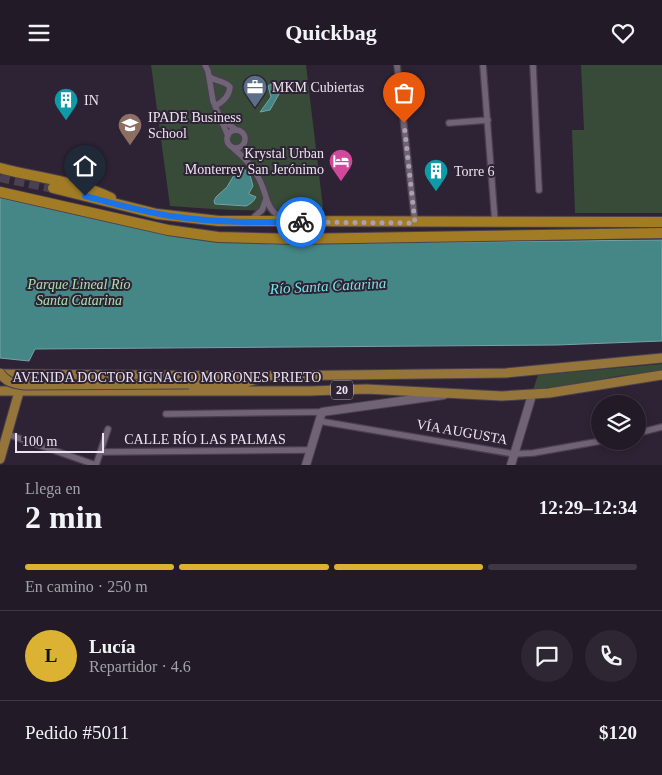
<!DOCTYPE html>
<html lang="es">
<meta charset="utf-8">
<style>
:root{--surface:#221a27;--page:#2e2733;--text:#f1f3f6;--muted:#a2a1a7;--line:#3f3844;--accent:#dcb233}
body{margin:0;font-family:"Times New Roman",serif;background:var(--page);color:var(--text);height:100vh;display:flex;flex-direction:column;font-size:19px;white-space:nowrap}
*{box-sizing:border-box;margin:0}
p{font-size:16px;color:var(--muted)}
.icon{flex:none;width:28px;height:28px;fill:none;stroke:currentColor;stroke-width:2;stroke-linecap:round;stroke-linejoin:round}
.map{position:relative;height:400px;overflow:hidden}
.sheet{display:flex;flex-direction:column;background:var(--surface);flex:1}
.sheet>*{flex:none}
.fabs{position:absolute;left:591px;top:330px;display:grid;gap:10px}
.fabs a{display:grid;place-items:center;width:55px;height:55px;border-radius:50%;background:var(--surface);box-shadow:0 2px 8px #0003,0 0 0 1px var(--line);font-size:25px}
.scale{position:absolute;left:15px;bottom:12px;width:89px;box-sizing:border-box;padding-left:5px;border:2px solid #ece4f0;border-top:0;font-size:14px;line-height:18px;white-space:nowrap;color:#ece4f0;-webkit-text-stroke:4px #2e2334;paint-order:stroke}
.pin{position:absolute;display:grid;place-items:center;width:42px;height:42px;color:#fff;margin:-51px -21px;border-radius:50% 50% 50% 0;rotate:-45deg;box-shadow:0 0 5px #0007}
.pin .icon{rotate:45deg}
.courier{position:absolute;display:grid;place-items:center;width:50px;height:50px;margin:-25px;border:4px solid #1a73e8;border-radius:50%;background:#fff;color:#222;box-shadow:0 1px 6px #0007}
.overview em{font-style:normal;font-weight:700}
.overview div{display:flex;flex-direction:column-reverse}
.overview{display:flex;align-items:center;justify-content:space-between;height:85px;padding:0 25px}
h1{font-size:32px;font-weight:700;line-height:38px}
.bar{display:grid;grid-template-columns:repeat(4,1fr);gap:8px 5px;align-content:center;height:60px;padding:0 25px}
.bar i{height:6px;border-radius:4px;background:var(--line)}
.bar .active{background:var(--accent)}
.bar p{grid-column:span 4}
.line{display:flex;align-items:center;gap:12px;padding:0 25px;border-top:1px solid var(--line)}
.line div{flex:1}
.round{display:grid;place-items:center;flex:none;width:52px;height:52px;border-radius:26px;background:var(--page)}
header{display:flex;justify-content:space-between;align-items:center;height:65px;padding:0 25px;background:var(--surface);font-size:22px;font-weight:700}
.map>svg:first-child{display:block}
.green{fill:#374b38}
.water{fill:#458687;stroke:#77a2a6}
.lines{fill:none;stroke-linecap:round;stroke-linejoin:round}
.trunk-tunnel{stroke:#4a4050;stroke-width:10;stroke-dasharray:10 5;stroke-linecap:butt}
.minor-casing{stroke:#49404f;stroke-width:8}
.tertiary-casing{stroke:#49404f;stroke-width:10}
.primary-casing{stroke:#49404f;stroke-width:11}
.trunk-casing{stroke:#49404f;stroke-width:12}
.minor{stroke:#706376;stroke-width:5.5}
.tertiary{stroke:#706376;stroke-width:8}
.primary{stroke:#957539;stroke-width:9}
.trunk{stroke:#a27b25;stroke-width:10}
.primary-bridge-casing{stroke:#49404f;stroke-width:11;stroke-linecap:butt}
.primary-bridge{stroke:#957539;stroke-width:9}
.done{stroke:#aaa0ae;stroke-width:5;stroke-dasharray:0 9}
.route{stroke:#1a73e8;stroke-width:6}
.labels{text-anchor:middle;dominant-baseline:central;stroke-width:4;stroke-linejoin:round;paint-order:stroke}
.shield{fill:#2e2334;stroke:#b3aab8;stroke-width:1}
.shield-label{font-size:12px;font-weight:bold;fill:#ece4f0}
.poi-label{font-size:14px;fill:#ece4f0;stroke:#2e2334;text-anchor:start}
.park-label{font-size:14px;font-style:italic;fill:#a9e3ab;stroke:#2e2334}
.street-label{font-size:14px;fill:#ece4f0;stroke:#2e2334}
.water-label{font-size:15px;font-style:italic;fill:#7ae1e4;stroke:#2e2334}
</style>
<header><svg class="icon" aria-label="menu" viewBox="0 0 24 24"><path d="M4 6h16M4 12h16M4 18h16"/></svg>Quickbag<svg class="icon" aria-label="heart" viewBox="0 0 24 24"><path d="M12 20l-8-8c-3-5 5-10 8-4 3-6 11-1 8 4z"/></svg></header>
<div class="map">
<svg width="662" height="400" viewBox="0 0 662 400">
<rect width="100%" height="100%" fill="#2e2334"/>
<!-- green -->
<path class="green" d="M 151,0 L 306,0 L 323,143 C 271,148 221,145 170,141 Z
M 581,0 L 662,0 L 662,148 L 575,148 L 572,65 L 584,65 Z
M 662,299 L 662,306 L 618,311 L 576,319 L 533,325 L 538,310 Z"/>
<!-- water -->
<path class="water" d="M 274,17 L 283,22 L 270,45 L 260,47 L 271,32 L 268,21 Z
M 243,103 L 250,110 L 253,121 L 249,128 L 249,129 L 256,132 C 254,136 251,139 246,141 L 215,139 L 214,136 L 216,132 L 227,122 L 237,105 Z
M 0,133 L 166,169 L 215,176 L 273,179 L 662,175 L 662,276 L 557,280 L 35,284 L 29,296 L 0,293 Z"/>
<g class="lines">
<!-- trunk-tunnel -->
<path class="trunk-tunnel" d="M 0,112 L 53,123"/>
<defs>
<path id="minor" d="M 205,0 L 208,6 L 213,36 L 228,71
M 397,0 L 415,157
M 483,0 L 495,157
M 533,0 L 539,125
M 209,11 C 215,17 224,15 230,22 C 229,32 223,37 215,41
M 221,53 L 236,65
M 449,58 L 488,55
M227 74a9 9 0 1 1 18 0a9 9 0 1 1-18 0Z
M 233,83 C 244,92 254,102 260,116 C 268,132 265,144 283,154
M 250,156 L 262,145 L 266,134
M 166,349 L 322,347
M 319,356 L 514,389 L 533,388 L 601,376
M 638,368 L 662,362
M 7,369 L 96,400
M 101,387 L 310,385
M 96,400 L 108,364"/>
<path id="tertiary" d="M 306,400 L 322,347 L 444,330
M 511,400 L 532,330"/>
<path id="primary" d="M 0,309 L 265,311 L 506,308 L 662,293
M 189,319 L 244,318 L 260,313
M 0,326 L 310,326 L 366,324 L 502,331 L 549,328 L 662,310
M 0,394 L 19,327"/>
<path id="trunk" d="M 0,103 C 37,113 76,116 111,133
M 53,123 L 157,149 L 219,156 L 662,157
M 0,127 L 168,165 L 218,172 L 294,174 L 662,168"/>
</defs>
<!-- minor casing -->
<use href="#minor" class="minor-casing"/>
<!-- tertiary casing -->
<use href="#tertiary" class="tertiary-casing"/>
<!-- primary casing -->
<use href="#primary" class="primary-casing"/>
<!-- trunk casing -->
<use href="#trunk" class="trunk-casing"/>
<!-- minor -->
<use href="#minor" class="minor"/>
<!-- tertiary -->
<use href="#tertiary" class="tertiary"/>
<!-- primary -->
<use href="#primary" class="primary"/>
<!-- trunk -->
<use href="#trunk" class="trunk"/>
<defs>
<path id="primary-bridge" d="M 0,308 C 6,317 14,319 24,320 L 189,319"/>
</defs>
<!-- primary-bridge casing -->
<use href="#primary-bridge" class="primary-bridge-casing"/>
<!-- primary-bridge -->
<use href="#primary-bridge" class="primary-bridge"/>
</g>
<g class="lines">
<!-- done -->
<path class="done" d="M 301,157 L 415,158 L 404,58"/>
<!-- route -->
<path class="route" d="M 85,131 C 116,139 147,148 178,152 C 219,158 260,157 301,157"/>
</g>
<!-- icons -->
<defs>
<symbol id="office-pin" viewBox="-11 -11 22 30"><path d="M0 17L-7.5 6A9.5 9.5 0 1 1 7.5 6Z" fill="#5c6f8a" stroke="#2e2334"/><path d="M-6-3h4V-5.5h4V-3h4V5H-6ZM-1-4.5V-3h2v-1.5ZM-6 0V1H6V0Z" fill="#fff"/></symbol>
<symbol id="building-pin" viewBox="-11 -11 22 30"><path d="M0 17L-7.5 6A9.5 9.5 0 1 1 7.5 6Z" fill="#0f9aa8" stroke="#2e2334"/><path d="M-4-6H4V6H1V3H-1V6H-4ZM-2.5-4.3h1.7v1.8h-1.7ZM.8-4.3h1.7v1.8H.8ZM-2.5-1h1.7V.8h-1.7ZM.8-1h1.7V.8H.8Z" fill="#fff"/></symbol>
<symbol id="university-pin" viewBox="-11 -11 22 30"><path d="M0 17L-7.5 6A9.5 9.5 0 1 1 7.5 6Z" fill="#8d6e63" stroke="#2e2334"/><path d="M0-5L7-2L0 1L-7-2ZM-4 1L0 2.5L4 1V4Q0 6-4 4Z" fill="#fff"/></symbol>
<symbol id="hotel-pin" viewBox="-11 -11 22 30"><path d="M0 17L-7.5 6A9.5 9.5 0 1 1 7.5 6Z" fill="#d1479c" stroke="#2e2334"/><path d="M-6-4.5h1.5V1H6V5H4.5V3h-9V5H-6ZM-4 0a1.8 1.8 0 1 1 3.6 0ZM.5 0V-2.5h3Q6-2.5 6 0Z" fill="#fff"/></symbol>
</defs>
<g fill-rule="evenodd">
<use href="#office-pin" x="241" y="8" width="28" height="38"/>
<use href="#building-pin" x="52" y="21" width="28" height="38"/>
<use href="#university-pin" x="116" y="46" width="28" height="38"/>
<use href="#hotel-pin" x="327" y="82" width="28" height="38"/>
<use href="#building-pin" x="422" y="92" width="28" height="38"/>
</g>
<g class="labels">
<!-- shield labels -->
<rect class="shield" x="331" y="315.5" width="22" height="19" rx="4"/>
<g class="shield-label">
<text x="342" y="325">20</text>
</g>
<!-- poi labels -->
<g class="poi-label">
<text x="272" y="22">MKM Cubiertas</text>
<text x="84" y="35">IN</text>
<text x="148" y="52">IPADE Business<tspan x="148" dy="16">School</tspan></text>
<text x="324" y="88" text-anchor="end">Krystal Urban<tspan x="324" dy="16">Monterrey San Jerónimo</tspan></text>
<text x="454" y="106">Torre 6</text>
</g>
<!-- park labels -->
<g class="park-label">
<text x="79" y="219">Parque Lineal Río<tspan x="79" dy="16">Santa Catarina</tspan></text>
</g>
<!-- street labels -->
<g class="street-label">
<text x="167" y="312">AVENIDA DOCTOR IGNACIO MORONES PRIETO</text>
<text transform="translate(462 367) rotate(10)">VÍA AUGUSTA</text>
<text x="205" y="374">CALLE RÍO LAS PALMAS</text>
</g>
<!-- water labels -->
<g class="water-label">
<text transform="translate(328 221) rotate(-3)">Río Santa Catarina</text>
</g>
</g>
</svg>
<div class="fabs">
<a><svg class="icon" aria-label="layers" viewBox="0 0 24 24"><path d="M12 4l9 5-9 5-9-5zM3 14l9 5 9-5"/></svg></a>
</div>
<div class="scale">100 m</div>
<div class="pin" style="left:404px;top:58px;background:#ea580c"><svg class="icon" aria-label="bag" viewBox="0 0 24 24"><path d="M5 8h14l-1 12H6zM9 8a3 3 0 0 1 6 0"/></svg></div>
<div class="pin" style="left:85px;top:131px;background:#1f2937"><svg class="icon" aria-label="home" viewBox="0 0 24 24"><path d="M3 11l9-7 9 7M6 9v11h12V9"/></svg></div>
<div class="courier" style="left:301px;top:157px"><svg class="icon" aria-label="bike" viewBox="0 0 24 24"><circle cx="6" cy="16" r="4"/><circle cx="18" cy="16" r="4"/><path d="M6 16l4-8h5l3 8M10 8l3 8H6M13 5h3"/></svg></div>
</div>
<section class="sheet">
<div class="overview"><div><h1>2 min</h1><p>Llega en</p></div><em>12:29–12:34</em></div>
<div class="bar"><i class="active"></i><i class="active"></i><i class="active"></i><i></i><p>En camino · 250 m</p></div>
<div class="line" style="height:90px"><b class="round" style="background:var(--accent);color:#111">L</b><div><b>Lucía</b><p>Repartidor · 4.6</p></div><a class="round"><svg class="icon" aria-label="chat" viewBox="0 0 24 24"><path d="M4 5h16v11H9l-5 4z"/></svg></a><a class="round"><svg class="icon" aria-label="phone" viewBox="0 0 24 24"><path d="M5 4h4l2 5-3 2q2 4 5 5l2-3 5 2v4C11 20 4 13 5 4z"/></svg></a></div>
<div class="line" style="height:65px"><div>Pedido #5011</div><b>$120</b></div>
</section>
